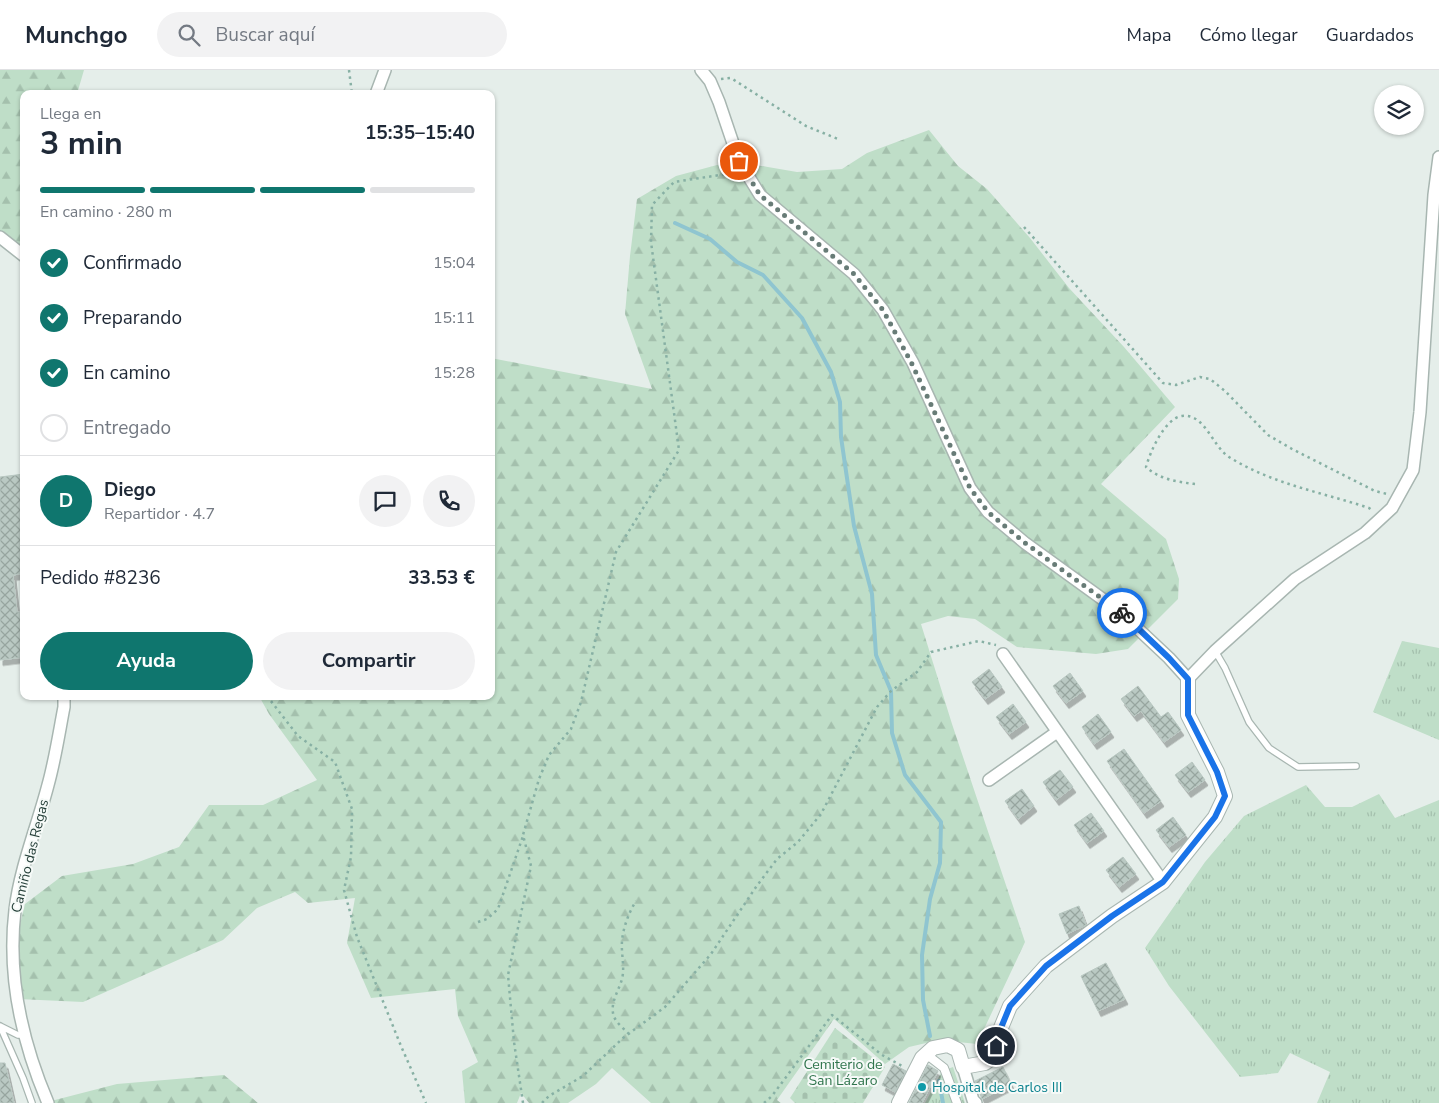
<!DOCTYPE html>
<html lang="es">
<meta charset="utf-8">
<style>
:root{--surface:#fff;--page:#f2f2f3;--text:#1f2937;--muted:#747a83;--line:#e0e1e3;--accent:#0f766e}
body{margin:0;font-family:"Nunito Sans",sans-serif;background:var(--page);color:var(--text);height:100vh;display:flex;flex-direction:column;font-size:19px;white-space:nowrap}
*{box-sizing:border-box;margin:0}
p{font-size:16px;color:var(--muted)}
.icon{flex:none;width:28px;height:28px;fill:none;stroke:currentColor;stroke-width:2;stroke-linecap:round;stroke-linejoin:round}
.map{position:relative;flex:1;overflow:hidden}
.side{position:absolute;left:20px;top:20px;width:475px;height:610px;display:flex;flex-direction:column;background:var(--surface);border-radius:10px;box-shadow:0 1px 4px #0004}
.side>*{flex:none}
.fabs{position:absolute;left:1374px;top:15px;display:grid;gap:10px}
.fabs a{display:grid;place-items:center;width:50px;height:50px;border-radius:50%;background:var(--surface);box-shadow:0 1px 4px #0004;font-size:25px}
.pin{position:absolute;display:grid;place-items:center;width:42px;height:42px;color:#fff;margin:-21px;border:2px solid #fff;border-radius:50%;box-shadow:0 1px 5px #0007}
.courier{position:absolute;display:grid;place-items:center;width:50px;height:50px;margin:-25px;border:4px solid #1a73e8;border-radius:50%;background:#fff;color:#222;box-shadow:0 1px 6px #0007}
.head em{font-style:normal;font-weight:700}
.head div{display:flex;flex-direction:column-reverse}
.head{display:flex;align-items:center;justify-content:space-between;height:85px;padding:0 20px}
h1{font-size:32px;font-weight:700;line-height:38px}
.bar{display:grid;grid-template-columns:repeat(4,1fr);gap:8px 5px;align-content:center;height:60px;padding:0 20px}
.bar i{height:6px;border-radius:4px;background:var(--line)}
.bar .selected{background:var(--accent)}
.bar p{grid-column:span 4}
.line{display:flex;align-items:center;gap:12px;padding:0 20px;border-top:1px solid var(--line)}
.line div{flex:1}
.round{display:grid;place-items:center;flex:none;width:52px;height:52px;border-radius:26px;background:var(--page)}
ol{padding:0 20px;list-style:none}
li{display:flex;align-items:center;gap:15px;height:55px}
li p{margin-inline-start:auto}
li .icon{padding:5px;border-radius:50%;background:var(--accent);color:#fff;stroke-width:4}
li:last-child{color:var(--muted)}
li i{width:28px;height:28px;border:2px solid var(--line);border-radius:50%}
.cta{display:flex;gap:10px;margin-top:auto;padding:10px 20px}
.cta a{flex:1;height:58px;border-radius:30px;background:var(--accent);color:#fff;font-size:20px;font-weight:700;line-height:58px;text-align:center}
.cta a+a{background:var(--page);color:var(--text)}
header{display:flex;align-items:center;gap:30px;box-sizing:border-box;height:70px;padding:0 25px;background:var(--surface);border-bottom:1px solid var(--line)}
header strong{font-size:24px}
nav{display:flex;gap:28px;margin-inline-start:auto;font-size:18px}
.search{width:350px;height:45px;background:var(--page);display:flex;align-items:center;gap:12px;box-sizing:border-box;padding:0 18px;border-radius:28px;color:var(--muted);font-size:19px}
.map>svg:first-child{display:block}
.grass{fill:url(#grass-tufts)}
.forest{fill:url(#forest-firs)}
.cemetery{fill:url(#cemetery-stones)}
.lines{fill:none;stroke-linecap:round;stroke-linejoin:round}
.stream{stroke:#8fc5d0;stroke-width:4}
.building{fill:url(#building-cross-hatch);stroke:#b8c7c1;filter:url(#shadow)}
.service-casing{stroke:#a8b6b1;stroke-width:8}
.pedestrian-casing{stroke:#a8b6b1;stroke-width:10}
.minor-casing{stroke:#a8b6b1;stroke-width:14}
.tertiary-casing{stroke:#a8b6b1;stroke-width:16}
.path{stroke:#87b0a4;stroke-width:2.5;stroke-dasharray:2.5 4;stroke-linecap:butt}
.service{stroke:#fff;stroke-width:5.5}
.pedestrian{stroke:#fff;stroke-width:8}
.minor{stroke:#fff;stroke-width:11}
.tertiary{stroke:#fff;stroke-width:14}
.done{stroke:#687c77;stroke-width:5;stroke-dasharray:0 9}
.route{stroke:#1a73e8;stroke-width:6}
.culture-dot{fill:#0f9aa8;stroke:#f6faf8;stroke-width:2}
.labels{text-anchor:middle;dominant-baseline:central;stroke-width:4;stroke-linejoin:round;paint-order:stroke}
.street-label{font-size:14px;fill:#253f39;stroke:#f6faf8}
.park-label{font-size:14px;fill:#30754d;stroke:#f6faf8}
.culture-label{font-size:14px;fill:#0d838f;stroke:#f6faf8;text-anchor:start}
</style>
<header>
<strong>Munchgo</strong>
<div class="search"><svg class="icon" aria-label="search" viewBox="0 0 24 24"><circle cx="10" cy="10" r="6"/><path d="M15 15l6 6"/></svg>Buscar aquí</div>
<nav><a>Mapa</a><a>Cómo llegar</a><a>Guardados</a></nav>
</header>
<div class="map">
<svg width="1439" height="1033" viewBox="0 0 1439 1033">
<defs>
<pattern id="grass-tufts" width="24" height="20" patternUnits="userSpaceOnUse" patternTransform="scale(1.25)"><rect width="24" height="20" fill="#bfdec8"/><path d="M3 7l-1-3M5 7V3M7 7l1-3M15 17l-1-3M17 17v-4M19 17l1-3" fill="none" stroke="#a4c0ad"/></pattern>
<pattern id="forest-firs" width="22" height="20" patternUnits="userSpaceOnUse" patternTransform="scale(1.25)"><rect width="22" height="20" fill="#bfdec8"/><path d="M5 1l3.5 6h-7zM16 11l3.5 6h-7z" fill="#a4c0ad"/></pattern>
<pattern id="cemetery-stones" width="16" height="16" patternUnits="userSpaceOnUse" patternTransform="scale(1.25)"><rect width="16" height="16" fill="#bfdec8"/><path d="M2 7V4a2 2 0 0 1 4 0v3zM10 15v-3a2 2 0 0 1 4 0v3z" fill="#a4c0ad"/></pattern>
<pattern id="building-cross-hatch" width="8" height="8" patternUnits="userSpaceOnUse" patternTransform="scale(1.25)"><rect width="8" height="8" fill="#bac9c3"/><path d="M0 0l8 8M0 8l8-8" fill="none" stroke="#97a59f"/></pattern>
<filter id="shadow"><feDropShadow dx="3" dy="5.5" stdDeviation="0" flood-color="#0004"/></filter>
</defs>
<rect width="100%" height="100%" fill="#e5eeea"/>
<!-- grass -->
<path class="grass" d="M 1402,571 L 1439,578 L 1439,670 L 1373,642 Z
M 1306,715 L 1325,737 L 1352,737 L 1379,724 L 1395,748 L 1439,730 L 1439,1033 L 1317,1033 L 1330,1002 L 1290,983 L 1278,1003 L 1240,1007 L 1169,916 L 1145,878 L 1205,792 L 1244,746 Z
M 953,997 L 965,1033 L 925,1033 L 942,1001 Z"/>
<!-- forest -->
<path class="forest" d="M 0,0 L 84,0 L 77,24 L 24,24 L 24,177 L 0,161 Z
M 929,60 L 958,96 L 987,119 L 1030,168 L 1069,218 L 1124,277 L 1175,337 L 1101,414 L 1166,469 L 1179,509 L 1178,529 L 1128,579 L 1096,584 L 1017,577 L 975,549 L 948,546 L 921,554 L 952,654 L 1025,872 L 977,974 L 939,970 L 909,977 L 885,994 L 834,949 L 777,1030 L 781,1033 L 651,1033 L 612,998 L 596,1014 L 568,1033 L 529,1033 L 521,1023 L 517,1033 L 465,1033 L 462,1001 L 478,992 L 458,946 L 455,919 L 371,928 L 347,873 L 355,828 L 308,833 L 295,822 L 257,838 L 223,870 L 83,932 L 18,929 L 15,875 L 25,834 L 62,806 L 133,794 L 179,777 L 209,735 L 263,735 L 317,710 L 269,644 L 259,626 L 491,626 L 491,288 L 652,319 L 625,244 L 630,186 L 637,129 L 676,106 L 732,91 L 797,102 L 842,99 L 867,83 Z
M 224,1005 L 258,1033 L 52,1033 L 51,1031 L 117,1014 Z"/>
<!-- cemetery -->
<path class="cemetery" d="M 835,958 L 885,997 L 863,1033 L 795,1033 L 790,1028 Z"/>
<g class="lines">
<!-- stream -->
<path class="stream" d="M 675,153 L 710,169 L 737,192 L 763,205 L 802,248 L 831,302 L 840,332 L 841,367 L 854,456 L 872,524 L 876,585 L 891,621 L 892,663 L 905,705 L 941,752 L 940,793 L 930,829 L 922,885 L 923,930 L 930,966
M 939,1011 L 943,1033"/>
</g>
<!-- building -->
<path class="building" d="M 24,404 L 24,503 L 13,505 L 17,542 L 24,542 L 24,587 L 0,590 L 0,407 Z
M 989,599 L 1002,617 L 985,629 L 972,612 Z
M 1070,603 L 1083,621 L 1066,633 L 1053,616 Z
M 1138,616 L 1161,647 L 1168,642 L 1181,660 L 1164,672 L 1141,641 L 1134,646 L 1121,629 Z
M 1013,634 L 1026,652 L 1009,664 L 996,647 Z
M 1098,644 L 1111,662 L 1094,674 L 1082,657 Z
M 1124,679 L 1161,731 L 1144,743 L 1107,691 Z
M 1192,692 L 1205,710 L 1188,722 L 1175,705 Z
M 1060,700 L 1073,717 L 1056,730 L 1043,712 Z
M 1022,719 L 1034,736 L 1018,749 L 1005,731 Z
M 1091,743 L 1104,761 L 1087,773 L 1074,755 Z
M 1173,747 L 1186,765 L 1169,777 L 1156,760 Z
M 1123,787 L 1136,804 L 1119,817 L 1106,800 Z
M 1079,836 L 1086,855 L 1067,864 L 1059,844 Z
M 1106,893 L 1125,929 L 1098,941 L 1081,906 Z
M 0,993 L 5,993 L 14,1033 L 0,1033 Z
M 893,994 L 906,1001 L 895,1022 L 882,1015 Z
M 928,995 L 938,1001 L 922,1033 L 909,1033 Z
M 1003,997 L 1011,1014 L 982,1029 L 975,1011 Z"/>
<g class="lines">
<defs>
<path id="service" d="M 1215,581 L 1225,598 L 1249,652 L 1269,678 L 1298,697 L 1356,696
M 0,956 L 23,1008 L 32,1033
M 0,956 L 18,965 L 23,965"/>
<path id="pedestrian" d="M 926,984 L 944,998 L 957,1033"/>
<path id="minor" d="M 701,0 L 710,11 L 719,32 L 739,91 L 760,125 L 854,204 L 883,240 L 913,293 L 970,418 L 988,442 L 1025,473 L 1119,541 L 1169,588 L 1188,609 L 1215,581 L 1295,509 L 1365,463 L 1392,438 L 1413,400 L 1420,342 L 1434,125 L 1439,87
M 376,24 L 385,0
M 0,167 L 24,186
M 1003,584 L 1163,812
M 989,710 L 1057,662
M 963,997 L 973,1030 L 976,1033
M 48,1033 C 22,972 7,907 15,840 C 20,798 37,757 48,715 C 55,690 59,663 64,637 L 64,626"/>
<path id="tertiary" d="M 899,1033 L 922,988 L 933,978 L 948,975 L 958,980 L 963,997 L 985,993 L 993,987 L 998,965 L 1010,936 L 1046,896 L 1112,846 L 1163,812 L 1215,747 L 1225,726 L 1217,702 L 1188,645 L 1188,609"/>
</defs>
<!-- service casing -->
<use href="#service" class="service-casing"/>
<!-- pedestrian casing -->
<use href="#pedestrian" class="pedestrian-casing"/>
<!-- minor casing -->
<use href="#minor" class="minor-casing"/>
<!-- tertiary casing -->
<use href="#tertiary" class="tertiary-casing"/>
<!-- path -->
<path class="path" d="M 349,0 L 352,24
M 721,9 L 731,8 L 806,56 L 838,69
M 1024,157 L 1163,313 L 1176,315 L 1200,307 L 1210,309 L 1225,321 L 1268,365 L 1292,379 L 1375,421 L 1387,424
M 1195,414 C 1177,412 1159,409 1146,397 C 1150,382 1165,348 1182,346 C 1205,343 1212,376 1229,387 C 1272,414 1321,422 1369,438 L 1373,441
M 267,626 L 298,666 L 335,692 L 352,739 L 351,787 L 344,820 L 357,867 L 401,976 L 426,1033
M 478,852 L 487,849 L 498,839 L 523,766
M 629,964 C 623,958 614,951 613,943 C 611,931 619,920 622,909 C 625,897 621,884 622,871 C 623,858 629,842 636,831
M 523,1033 L 514,972 L 508,905 L 531,796 L 523,765 L 539,709 L 549,685 L 571,659 L 581,632 L 616,482 L 679,380 L 651,172 L 652,135 L 674,112 L 733,103
M 542,1033 L 549,1026 L 583,1006 L 623,968 L 665,937 L 711,884 L 756,817 L 777,789 L 798,772 L 821,744 L 877,637 L 891,621 L 917,602 L 931,582 L 979,571 L 996,575
M 764,1033 L 772,1026 L 832,945 L 882,985 L 904,997"/>
<!-- service -->
<use href="#service" class="service"/>
<!-- pedestrian -->
<use href="#pedestrian" class="pedestrian"/>
<!-- minor -->
<use href="#minor" class="minor"/>
<!-- tertiary -->
<use href="#tertiary" class="tertiary"/>
</g>
<g class="lines">
<!-- done -->
<path class="done" d="M 739,91 L 760,125 L 854,204 L 883,240 L 912,294 L 970,418 L 988,442 L 1025,473 L 1122,543"/>
<!-- route -->
<path class="route" d="M 996,976 L 998,965 L 1010,936 L 1046,896 L 1112,846 L 1163,812 L 1215,747 L 1225,726 L 1217,702 L 1188,645 L 1188,609 L 1169,588 L 1122,543"/>
</g>
<!-- markers -->
<circle class="culture-dot" cx="922" cy="1017" r="5"/>
<g class="labels">
<!-- street labels -->
<g class="street-label">
<text transform="translate(30 786) rotate(-76)">Camiño das Regas</text>
</g>
<!-- park labels -->
<g class="park-label">
<text x="843" y="994">Cemiterio de<tspan x="843" dy="16">San Lázaro</tspan></text>
</g>
<!-- culture labels -->
<g class="culture-label">
<text x="932" y="1017">Hospital de Carlos III</text>
</g>
</g>
</svg>
<div class="fabs">
<a><svg class="icon" aria-label="layers" viewBox="0 0 24 24"><path d="M12 4l9 5-9 5-9-5zM3 14l9 5 9-5"/></svg></a>
</div>
<div class="pin" style="left:739px;top:91px;background:#ea580c"><svg class="icon" aria-label="bag" viewBox="0 0 24 24"><path d="M5 8h14l-1 12H6zM9 8a3 3 0 0 1 6 0"/></svg></div>
<div class="pin" style="left:996px;top:976px;background:#1f2937"><svg class="icon" aria-label="home" viewBox="0 0 24 24"><path d="M3 11l9-7 9 7M6 9v11h12V9"/></svg></div>
<div class="courier" style="left:1122px;top:543px"><svg class="icon" aria-label="bike" viewBox="0 0 24 24"><circle cx="6" cy="16" r="4"/><circle cx="18" cy="16" r="4"/><path d="M6 16l4-8h5l3 8M10 8l3 8H6M13 5h3"/></svg></div>
<section class="side">
<div class="head"><div><h1>3 min</h1><p>Llega en</p></div><em>15:35–15:40</em></div>
<div class="bar"><i class="selected"></i><i class="selected"></i><i class="selected"></i><i></i><p>En camino · 280 m</p></div>
<ol>
<li><svg class="icon" aria-label="check" viewBox="0 0 24 24"><path d="M5 12l5 5 9-10"/></svg>Confirmado<p>15:04</p></li>
<li><svg class="icon" aria-label="check" viewBox="0 0 24 24"><path d="M5 12l5 5 9-10"/></svg>Preparando<p>15:11</p></li>
<li><svg class="icon" aria-label="check" viewBox="0 0 24 24"><path d="M5 12l5 5 9-10"/></svg>En camino<p>15:28</p></li>
<li><i></i>Entregado</li>
</ol>
<div class="line" style="height:90px"><b class="round" style="background:var(--accent);color:#fff">D</b><div><b>Diego</b><p>Repartidor · 4.7</p></div><a class="round"><svg class="icon" aria-label="chat" viewBox="0 0 24 24"><path d="M4 5h16v11H9l-5 4z"/></svg></a><a class="round"><svg class="icon" aria-label="phone" viewBox="0 0 24 24"><path d="M5 4h4l2 5-3 2q2 4 5 5l2-3 5 2v4C11 20 4 13 5 4z"/></svg></a></div>
<div class="line" style="height:65px"><div>Pedido #8236</div><b>33.53 €</b></div>
<div class="cta"><a>Ayuda</a><a>Compartir</a></div>
</section>
</div>
